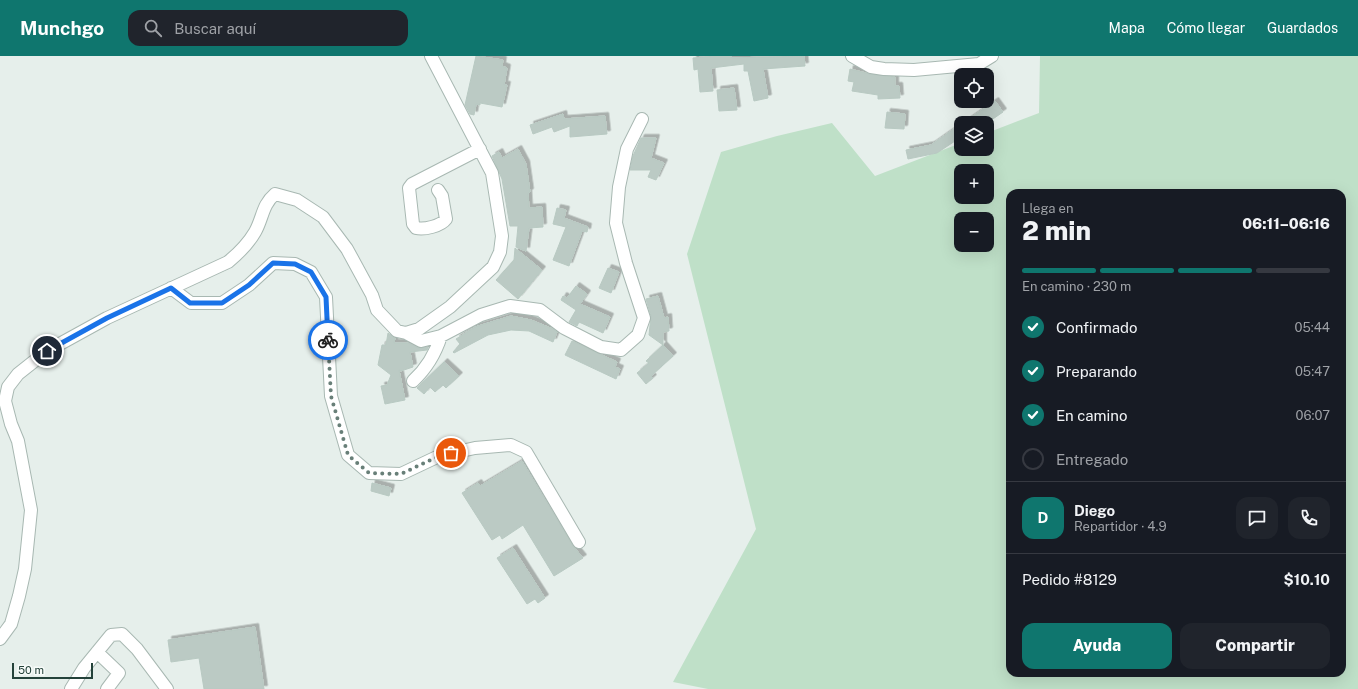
<!DOCTYPE html>
<html lang="es">
<meta charset="utf-8">
<style>
:root{--surface:#171b24;--page:#20242c;--text:#f1f3f6;--muted:#9ea1a6;--line:#363941;--accent:#0f766e}
body{margin:0;font-family:"Public Sans",sans-serif;background:var(--page);color:var(--text);height:100vh;display:flex;flex-direction:column;font-size:15px;white-space:nowrap}
*{box-sizing:border-box;margin:0}
p{font-size:13px;color:var(--muted)}
.icon{flex:none;width:22px;height:22px;fill:none;stroke:currentColor;stroke-width:2;stroke-linecap:round;stroke-linejoin:round}
.map{position:relative;flex:1;overflow:hidden}
.sheet{position:absolute;left:1006px;top:133px;width:340px;height:488px;display:flex;flex-direction:column;background:var(--surface);border-radius:12px;box-shadow:0 4px 16px #0002}
.sheet>*{flex:none}
.controls{position:absolute;left:954px;top:12px;display:grid;gap:8px}
.controls a{display:grid;place-items:center;width:40px;height:40px;border-radius:8px;background:var(--surface);box-shadow:0 4px 16px #0002;font-size:20px}
.scale{position:absolute;left:12px;bottom:10px;width:81px;box-sizing:border-box;padding-left:4px;border:2px solid #24423a;border-top:0;font-size:11px;line-height:14px;white-space:nowrap;color:#24423a;-webkit-text-stroke:3px #f7fbf9;paint-order:stroke}
.pin{position:absolute;display:grid;place-items:center;width:34px;height:34px;color:#fff;margin:-17px;border:2px solid #fff;border-radius:50%;box-shadow:0 1px 4px #0007}
.courier{position:absolute;display:grid;place-items:center;width:40px;height:40px;margin:-20px;border:3px solid #1a73e8;border-radius:50%;background:#fff;color:#222;box-shadow:0 1px 5px #0007}
.summary em{font-style:normal;font-weight:800}
.summary div{display:flex;flex-direction:column-reverse}
.summary{display:flex;align-items:center;justify-content:space-between;height:68px;padding:0 16px}
h1{font-size:26px;font-weight:800;line-height:30px}
.bar{display:grid;grid-template-columns:repeat(4,1fr);gap:6px 4px;align-content:center;height:48px;padding:0 16px}
.bar i{height:5px;border-radius:3px;background:var(--line)}
.bar .active{background:var(--accent)}
.bar p{grid-column:span 4}
.line{display:flex;align-items:center;gap:10px;padding:0 16px;border-top:1px solid var(--line)}
.line div{flex:1}
.round{display:grid;place-items:center;flex:none;width:42px;height:42px;border-radius:12px;background:var(--page)}
ol{padding:0 16px;list-style:none}
li{display:flex;align-items:center;gap:12px;height:44px}
li p{margin-inline-start:auto}
li .icon{padding:4px;border-radius:50%;background:var(--accent);color:#fff;stroke-width:4}
li:last-child{color:var(--muted)}
li i{width:22px;height:22px;border:2px solid var(--line);border-radius:50%}
.primary-button{display:flex;gap:8px;margin-top:auto;padding:8px 16px}
.primary-button a{flex:1;height:46px;border-radius:12px;background:var(--accent);color:#fff;font-size:16px;font-weight:800;line-height:46px;text-align:center}
.primary-button a+a{background:var(--page);color:var(--text)}
header{display:flex;align-items:center;gap:24px;box-sizing:border-box;height:56px;padding:0 20px;background:var(--accent);color:#fff}
header strong{font-size:19px}
nav{display:flex;gap:22px;margin-inline-start:auto;font-size:14px}
.search{width:280px;height:36px;background:var(--page);display:flex;align-items:center;gap:10px;box-sizing:border-box;padding:0 14px;border-radius:12px;color:var(--muted);font-size:15px}
.map>svg:first-child{display:block}
.green{fill:#bfe0c8;fill-rule:evenodd}
.building{fill:#bbcac4;stroke:#b8c9c2;filter:url(#shadow)}
.lines{fill:none;stroke-linecap:round;stroke-linejoin:round}
.minor-casing{stroke:#a8b8b2;stroke-width:14}
.minor{stroke:#fff;stroke-width:12}
.done{stroke:#687f78;stroke-width:4;stroke-dasharray:0 7.2}
.route{stroke:#1a73e8;stroke-width:5}
</style>
<header>
<strong>Munchgo</strong>
<div class="search"><svg class="icon" aria-label="search" viewBox="0 0 24 24"><circle cx="10" cy="10" r="6"/><path d="M15 15l6 6"/></svg>Buscar aquí</div>
<nav><a>Mapa</a><a>Cómo llegar</a><a>Guardados</a></nav>
</header>
<div class="map">
<svg width="1358" height="633" viewBox="0 0 1358 633">
<defs>
<filter id="shadow"><feDropShadow dx="3.5" dy="-3.5" stdDeviation="0" flood-color="#0004"/></filter>
</defs>
<rect width="100%" height="100%" fill="#e6efeb"/>
<!-- green -->
<path class="green" d="M 1040,0 L 1358,0 L 1358,633 L 708,633 L 673,626 L 756,473 L 687,198 L 721,96 L 777,80 L 832,67 L 875,120 L 961,87 L 961,93 L 987,93 L 987,77 L 1039,57 ZM 961,115 L 987,115 L 987,141 L 961,141 ZM 1010,137 L 1342,137 L 1342,617 L 1010,617 ZM 961,163 L 987,163 L 987,189 L 961,189 Z"/>
<!-- building -->
<path class="building" d="M 476,0 L 503,4 L 502,10 L 507,12 L 504,29 L 507,29 L 502,51 L 480,47 L 480,49 L 476,48 L 474,59 L 470,58 L 465,49 Z
M 716,0 L 731,0 L 732,2 L 804,0 L 805,10 L 763,13 L 768,42 L 754,45 L 748,15 L 744,15 L 744,8 L 711,12 L 713,35 L 700,36 L 698,13 L 694,14 L 693,2 Z
M 850,13 L 870,18 L 895,21 L 895,30 L 899,30 L 900,42 L 878,43 L 878,39 L 852,35 L 854,26 L 848,25 Z
M 734,32 L 737,54 L 719,55 L 717,34 Z
M 995,45 L 1003,56 L 987,67 L 963,67 Z
M 887,56 L 905,58 L 904,73 L 885,72 Z
M 563,58 L 564,63 L 605,60 L 607,78 L 570,81 L 570,70 L 554,76 L 552,71 L 533,78 L 530,69 Z
M 961,68 L 961,81 L 937,97 L 908,103 L 906,94 L 931,89 Z
M 641,82 L 656,82 L 651,102 L 664,107 L 656,124 L 648,121 L 651,114 L 630,114 L 633,100 Z
M 518,93 L 526,108 L 530,136 L 528,137 L 529,152 L 542,151 L 543,171 L 529,172 L 526,195 L 516,191 L 518,170 L 510,170 L 502,123 L 492,100 L 499,96 L 502,102 Z
M 557,152 L 566,154 L 564,162 L 588,171 L 587,176 L 582,175 L 569,210 L 553,204 L 566,171 L 553,168 Z
M 515,192 L 542,214 L 518,243 L 496,224 L 514,204 Z
M 608,212 L 619,216 L 611,237 L 599,232 Z
M 576,230 L 587,238 L 580,248 L 610,261 L 603,277 L 579,266 L 577,270 L 569,266 L 576,254 L 561,244 L 563,240 L 567,242 Z
M 658,240 L 664,262 L 668,261 L 669,275 L 663,276 L 663,289 L 649,279 L 651,260 L 646,243 Z
M 511,260 L 531,264 L 553,273 L 557,276 L 553,286 L 529,275 L 511,274 L 488,279 L 454,297 L 453,296 L 460,288 L 456,283 L 475,271 Z
M 388,277 L 395,282 L 394,287 L 408,287 L 418,292 L 428,291 L 428,292 L 427,294 L 410,296 L 413,311 L 401,315 L 399,314 L 405,344 L 385,348 L 381,330 L 387,329 L 391,319 L 378,309 L 382,289 L 386,289 Z
M 572,285 L 617,306 L 615,311 L 620,313 L 616,323 L 565,299 Z
M 663,289 L 673,300 L 651,320 L 653,322 L 646,328 L 637,317 L 649,307 L 646,305 Z
M 444,306 L 459,320 L 446,332 L 443,329 L 435,336 L 430,331 L 424,338 L 417,332 Z
M 522,405 L 573,490 L 583,502 L 554,520 L 523,469 L 502,483 L 500,479 L 492,484 L 462,437 L 478,427 L 480,430 Z
M 372,427 L 391,432 L 389,440 L 371,435 Z
M 513,492 L 545,542 L 538,547 L 535,543 L 527,548 L 497,502 Z
M 255,571 L 264,633 L 204,633 L 199,602 L 171,606 L 168,584 Z"/>
<g class="lines">
<defs>
<path id="minor" d="M 852,0 L 871,11 L 884,13 L 914,14 L 979,8 L 992,0
M 438,134 L 442,140 L 446,163 C 441,170 424,174 416,172 L 413,168 L 409,132 L 412,128 L 480,93
M 171,232 L 191,247 L 222,247 L 249,229 L 273,207 L 295,208 L 311,216 L 326,241 L 331,340 L 348,399 L 369,417 L 401,418 L 439,400 L 475,392 L 511,389 L 526,396 L 579,486
M 406,277 L 421,285 L 441,280 L 481,259 L 510,250 L 540,254 L 564,272 L 601,291 L 621,294 L 638,279 L 644,262 L 626,207 L 616,167 L 619,131 L 627,93 L 642,63
M 413,325 C 427,312 435,299 441,280
M 0,583 L 11,568 L 19,540 L 25,513 L 31,454 L 18,385 L 11,368 L 5,345 L 8,331 L 18,318 L 47,295 L 107,262 L 228,206 C 239,197 248,188 255,176 C 263,162 262,149 275,138 L 297,144 L 323,161 L 347,193 L 372,239 L 377,254 L 397,275 L 406,277 L 419,273 L 450,251 L 493,211 L 500,196 L 502,180 L 492,117 L 431,0
M 97,596 L 119,617 L 107,633
M 71,633 L 84,612 L 111,579 L 122,578 L 137,593 L 167,633"/>
</defs>
<!-- minor casing -->
<use href="#minor" class="minor-casing"/>
<!-- minor -->
<use href="#minor" class="minor"/>
</g>
<g class="lines">
<!-- done -->
<path class="done" d="M 328,284 L 331,340 L 348,399 L 369,417 L 401,418 L 439,400 L 451,397"/>
<!-- route -->
<path class="route" d="M 47,295 L 107,262 L 171,232 L 190,247 L 222,247 L 249,229 L 273,207 L 295,208 L 311,216 L 326,241 L 328,284"/>
</g>
</svg>
<div class="controls">
<a><svg class="icon" aria-label="locate" viewBox="0 0 24 24"><circle cx="12" cy="12" r="6"/><path d="M12 2v4M12 18v4M2 12h4M18 12h4"/></svg></a>
<a><svg class="icon" aria-label="layers" viewBox="0 0 24 24"><path d="M12 4l9 5-9 5-9-5zM3 14l9 5 9-5"/></svg></a>
<a>+</a>
<a>−</a>
</div>
<div class="scale">50 m</div>
<div class="pin" style="left:451px;top:397px;background:#ea580c"><svg class="icon" aria-label="bag" viewBox="0 0 24 24"><path d="M5 8h14l-1 12H6zM9 8a3 3 0 0 1 6 0"/></svg></div>
<div class="pin" style="left:47px;top:295px;background:#1f2937"><svg class="icon" aria-label="home" viewBox="0 0 24 24"><path d="M3 11l9-7 9 7M6 9v11h12V9"/></svg></div>
<div class="courier" style="left:328px;top:284px"><svg class="icon" aria-label="bike" viewBox="0 0 24 24"><circle cx="6" cy="16" r="4"/><circle cx="18" cy="16" r="4"/><path d="M6 16l4-8h5l3 8M10 8l3 8H6M13 5h3"/></svg></div>
<section class="sheet">
<div class="summary"><div><h1>2 min</h1><p>Llega en</p></div><em>06:11–06:16</em></div>
<div class="bar"><i class="active"></i><i class="active"></i><i class="active"></i><i></i><p>En camino · 230 m</p></div>
<ol>
<li><svg class="icon" aria-label="check" viewBox="0 0 24 24"><path d="M5 12l5 5 9-10"/></svg>Confirmado<p>05:44</p></li>
<li><svg class="icon" aria-label="check" viewBox="0 0 24 24"><path d="M5 12l5 5 9-10"/></svg>Preparando<p>05:47</p></li>
<li><svg class="icon" aria-label="check" viewBox="0 0 24 24"><path d="M5 12l5 5 9-10"/></svg>En camino<p>06:07</p></li>
<li><i></i>Entregado</li>
</ol>
<div class="line" style="height:72px"><b class="round" style="background:var(--accent);color:#fff">D</b><div><b>Diego</b><p>Repartidor · 4.9</p></div><a class="round"><svg class="icon" aria-label="chat" viewBox="0 0 24 24"><path d="M4 5h16v11H9l-5 4z"/></svg></a><a class="round"><svg class="icon" aria-label="phone" viewBox="0 0 24 24"><path d="M5 4h4l2 5-3 2q2 4 5 5l2-3 5 2v4C11 20 4 13 5 4z"/></svg></a></div>
<div class="line" style="height:52px"><div>Pedido #8129</div><b>$10.10</b></div>
<div class="primary-button"><a>Ayuda</a><a>Compartir</a></div>
</section>
</div>
